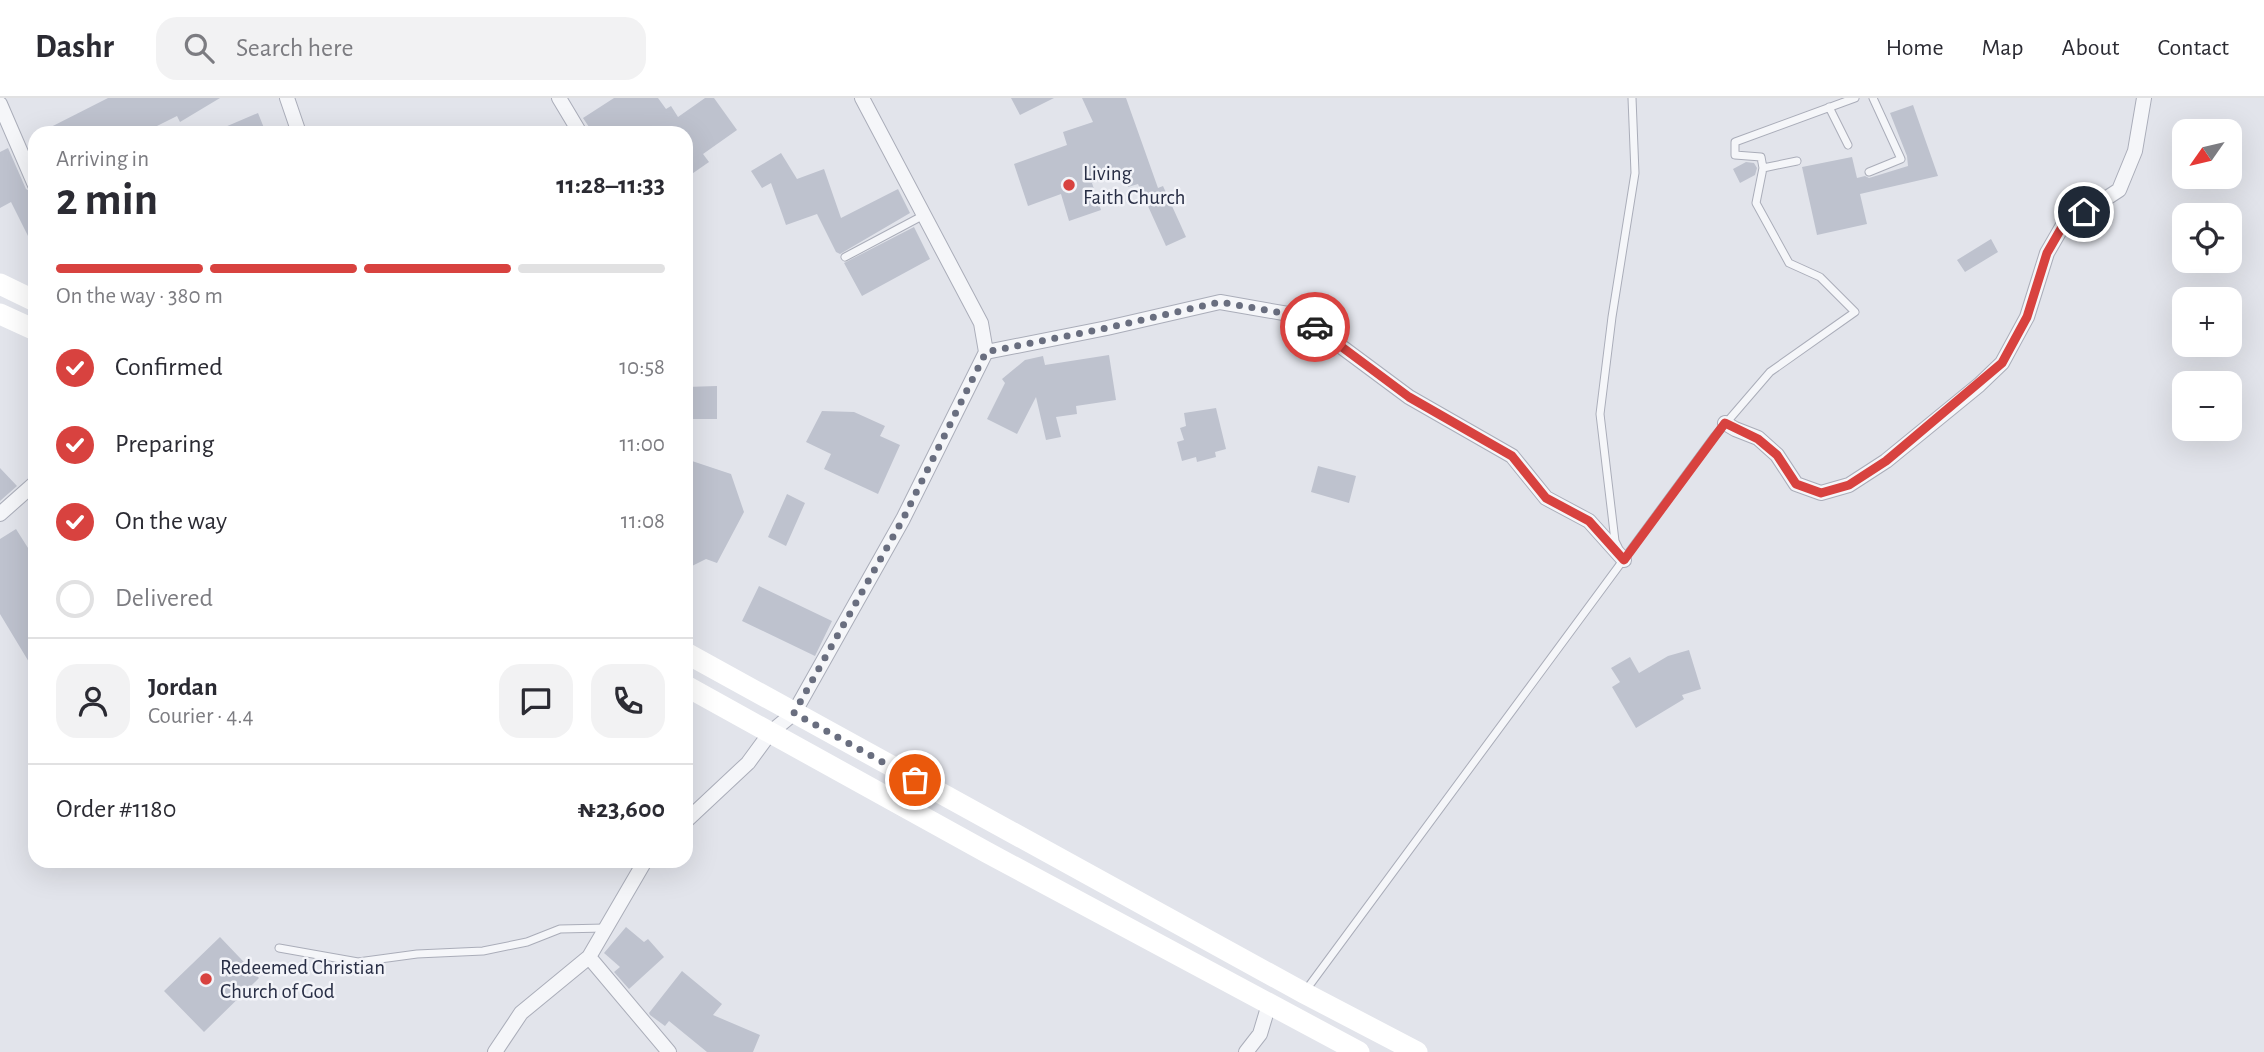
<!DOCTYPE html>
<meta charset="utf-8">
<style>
:root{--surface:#fff;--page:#f2f2f3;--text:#2b2b33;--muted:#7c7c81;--line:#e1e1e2;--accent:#d8423f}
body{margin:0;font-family:"Alegreya Sans",sans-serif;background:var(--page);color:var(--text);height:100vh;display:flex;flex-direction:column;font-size:26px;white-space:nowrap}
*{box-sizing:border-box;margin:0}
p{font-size:23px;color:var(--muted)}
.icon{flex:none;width:38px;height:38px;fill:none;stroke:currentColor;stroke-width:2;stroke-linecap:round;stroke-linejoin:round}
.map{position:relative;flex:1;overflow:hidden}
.sheet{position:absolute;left:28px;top:28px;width:665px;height:742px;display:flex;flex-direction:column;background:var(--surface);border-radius:21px;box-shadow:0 7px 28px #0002}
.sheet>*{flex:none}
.needle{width:46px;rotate:236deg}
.tools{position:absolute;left:2172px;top:21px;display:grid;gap:14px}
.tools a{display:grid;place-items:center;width:70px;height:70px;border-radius:14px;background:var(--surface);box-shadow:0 7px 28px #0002;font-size:35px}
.pin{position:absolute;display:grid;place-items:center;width:60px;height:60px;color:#fff;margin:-30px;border:4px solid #fff;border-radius:50%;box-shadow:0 2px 7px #0007}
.courier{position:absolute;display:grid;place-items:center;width:70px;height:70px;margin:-35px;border:5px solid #d8423f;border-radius:50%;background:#fff;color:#222;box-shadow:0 2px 9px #0007}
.headline em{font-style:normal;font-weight:700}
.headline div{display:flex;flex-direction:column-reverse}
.headline{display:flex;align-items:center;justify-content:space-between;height:119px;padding:0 28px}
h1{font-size:46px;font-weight:700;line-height:52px}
.bar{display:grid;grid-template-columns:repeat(4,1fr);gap:10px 7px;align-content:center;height:84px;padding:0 28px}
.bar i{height:9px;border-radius:5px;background:var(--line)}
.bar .selected{background:var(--accent)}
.bar p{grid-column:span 4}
.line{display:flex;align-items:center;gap:18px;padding:0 28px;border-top:2px solid var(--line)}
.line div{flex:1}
.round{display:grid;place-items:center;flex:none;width:74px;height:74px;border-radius:21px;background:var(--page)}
ol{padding:0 28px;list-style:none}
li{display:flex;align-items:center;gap:21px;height:77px}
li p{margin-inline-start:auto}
li .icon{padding:7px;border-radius:50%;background:var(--accent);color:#fff;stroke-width:4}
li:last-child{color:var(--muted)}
li i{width:38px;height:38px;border:4px solid var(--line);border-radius:50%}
header{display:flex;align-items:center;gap:42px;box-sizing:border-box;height:98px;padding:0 35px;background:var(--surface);border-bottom:2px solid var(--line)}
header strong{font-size:33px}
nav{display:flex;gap:38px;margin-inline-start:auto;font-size:24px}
.search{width:490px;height:63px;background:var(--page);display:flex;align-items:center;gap:18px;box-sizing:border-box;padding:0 24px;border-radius:21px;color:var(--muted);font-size:26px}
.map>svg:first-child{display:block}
.building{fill:#bec2ce}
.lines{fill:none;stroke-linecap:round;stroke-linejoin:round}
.lane-casing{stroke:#aaadb9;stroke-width:9}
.street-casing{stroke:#aaadb9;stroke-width:16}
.lane{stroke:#f5f6f9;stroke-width:7}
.street{stroke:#f5f6f9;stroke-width:14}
.secondary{stroke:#fff;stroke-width:21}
.done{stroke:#696e7f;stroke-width:7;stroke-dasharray:0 12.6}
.route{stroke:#d8423f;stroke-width:9}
.poi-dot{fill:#d8423f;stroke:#f2f3f8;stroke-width:2.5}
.labels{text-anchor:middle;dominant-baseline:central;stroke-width:5;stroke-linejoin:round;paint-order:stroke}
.poi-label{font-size:21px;fill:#282e45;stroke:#f2f3f8;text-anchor:start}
</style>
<header>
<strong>Dashr</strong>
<div class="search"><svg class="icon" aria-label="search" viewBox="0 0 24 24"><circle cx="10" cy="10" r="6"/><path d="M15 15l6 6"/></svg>Search here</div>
<nav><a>Home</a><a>Map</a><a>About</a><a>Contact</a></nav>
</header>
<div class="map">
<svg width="2264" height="954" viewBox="0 0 2264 954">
<rect width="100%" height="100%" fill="#e2e4eb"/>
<!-- building -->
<path class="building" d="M 108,0 L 220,0 L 180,24 L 177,18 L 143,35 L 122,35 L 119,30 L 108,35 L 39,35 Z
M 614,0 L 658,0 L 666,11 L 671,8 L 678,19 L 705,0 L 714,0 L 737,32 L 703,56 L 709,64 L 686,80 L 686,35 L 593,35 L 583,20 Z
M 1011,0 L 1054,0 L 1020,17 Z
M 1082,0 L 1126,0 L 1158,90 L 1163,88 L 1186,139 L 1166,148 L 1138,86 L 1128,89 L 1123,74 L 1092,85 L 1101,112 L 1069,123 L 1061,96 L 1028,108 L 1014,66 L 1067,47 L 1063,34 L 1093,24 Z
M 1913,7 L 1938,78 L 1860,96 L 1867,126 L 1817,137 L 1802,69 L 1852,59 L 1857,80 L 1865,78 L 1869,80 L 1908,68 L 1907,58 L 1890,15 Z
M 258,15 L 266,35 L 211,35 Z
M 8,50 L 26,91 L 35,96 L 35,152 L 11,104 L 0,110 L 0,54 Z
M 781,55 L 797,81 L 824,71 L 841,120 L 898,91 L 910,115 L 840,156 L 836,154 L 817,116 L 786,127 L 771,85 L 762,90 L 751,73 Z
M 1746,64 L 1754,65 L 1757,70 L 1755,77 L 1740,85 L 1733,71 Z
M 914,129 L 930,161 L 862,198 L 844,165 Z
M 1991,141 L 1998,154 L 1965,174 L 1957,162 Z
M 1109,257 L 1116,302 L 1076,308 L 1077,316 L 1056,319 L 1061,339 L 1046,342 L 1036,299 L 1017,336 L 987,321 L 1005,285 L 1002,281 L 1025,262 L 1043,258 L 1045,267 Z
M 717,288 L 717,321 L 686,321 L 686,289 Z
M 1216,310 L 1226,351 L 1215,354 L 1216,359 L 1197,364 L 1196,359 L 1182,363 L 1177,344 L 1184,342 L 1180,330 L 1186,328 L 1184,315 Z
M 822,313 L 854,314 L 885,328 L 880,338 L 900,347 L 878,396 L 824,371 L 831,356 L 806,344 Z
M 686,361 L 731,376 L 744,414 L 717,465 L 706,461 L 686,471 Z
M 1318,368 L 1356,378 L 1349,405 L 1311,394 Z
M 0,370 L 17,388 L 0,403 Z
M 787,396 L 805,405 L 786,448 L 768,439 Z
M 16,431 L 35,461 L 35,574 L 0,516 L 0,441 Z
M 759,488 L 832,523 L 815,558 L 742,523 Z
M 1689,552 L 1701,591 L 1682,597 L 1684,601 L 1636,630 L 1612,589 L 1620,584 L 1611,570 L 1630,559 L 1639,575 L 1668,558 Z
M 626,829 L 644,844 L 648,841 L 664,859 L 629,891 L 614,874 L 620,869 L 604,855 Z
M 220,839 L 259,880 L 204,934 L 164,893 Z
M 682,873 L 722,906 L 713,917 L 760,937 L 753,954 L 707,954 L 669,923 L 665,928 L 650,917 L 649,915 Z"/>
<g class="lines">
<defs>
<path id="lane" d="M 1829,9 L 1848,47
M 1763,70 L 1797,63
M 1869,74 L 1901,61 L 1873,0
M 845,159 L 924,117
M 1618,449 L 1615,443 L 1600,316 L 1612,219 L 1635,75 L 1632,0
M 279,850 L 358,864 L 417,856 L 483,853 L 527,844 L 560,831 L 605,830
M 1306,892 L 1714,339 L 1770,274 L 1855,214 L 1820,179 L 1789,165 L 1756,105 L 1763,70 L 1761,59 L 1735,57 L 1735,44 L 1855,0"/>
<path id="street" d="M 287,0 L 299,35
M 559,0 L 580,35
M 0,6 L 35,87
M 986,254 L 1107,230 L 1220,204 L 1300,218 L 1409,299 L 1512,358 L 1546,400 L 1589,423 L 1624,462
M 1725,325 L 1735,331 L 1758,340 L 1777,357 L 1796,386 L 1821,395 L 1849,387 L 1886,363 L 1979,287 L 2002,265 L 2027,219 L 2047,155 L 2062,129 L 2119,92 L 2135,53 L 2144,0
M 0,416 L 35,385
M 686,723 L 748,665 L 770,635 L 794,615 L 903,421 L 986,254 L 981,225 L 862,0
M 645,763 L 589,859 L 669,954
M 495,954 L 521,915 L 589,859
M 1246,954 L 1260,936 L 1269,906"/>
</defs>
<!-- lane casing -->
<use href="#lane" class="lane-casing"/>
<!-- street casing -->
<use href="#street" class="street-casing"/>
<!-- lane -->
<use href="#lane" class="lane"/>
<!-- street -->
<use href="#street" class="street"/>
<!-- secondary -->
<path class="secondary" d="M 0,186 L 35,203
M 0,216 L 35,232
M 686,555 L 1304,895 L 1417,954
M 686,588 L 988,755 L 1359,954"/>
</g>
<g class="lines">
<!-- done -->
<path class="done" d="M 915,682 L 794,615 L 903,421 L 986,254 L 1107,230 L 1220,204 L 1300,218 L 1315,229"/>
<!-- route -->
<path class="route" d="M 1315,229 L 1409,299 L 1512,358 L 1546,400 L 1589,423 L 1624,462 L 1725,325 L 1758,341 L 1777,357 L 1796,386 L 1821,395 L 1849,387 L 1886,363 L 2002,265 L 2027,219 L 2047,155 L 2062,129 L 2084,114"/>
</g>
<!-- markers -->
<g class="poi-dot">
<circle cx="1069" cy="87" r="7"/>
<circle cx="206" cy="881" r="7"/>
</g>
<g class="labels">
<!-- poi labels -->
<g class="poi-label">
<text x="1083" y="75">Living<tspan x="1083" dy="24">Faith Church</tspan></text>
<text x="220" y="869">Redeemed Christian<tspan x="220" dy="24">Church of God</tspan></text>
</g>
</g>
</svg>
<div class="tools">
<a><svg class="needle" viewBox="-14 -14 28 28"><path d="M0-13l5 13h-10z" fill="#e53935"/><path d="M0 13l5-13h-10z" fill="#7c7c81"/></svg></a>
<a><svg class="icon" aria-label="locate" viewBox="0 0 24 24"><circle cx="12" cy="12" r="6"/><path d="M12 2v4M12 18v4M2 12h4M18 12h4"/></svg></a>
<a>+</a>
<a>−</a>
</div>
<div class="pin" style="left:915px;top:682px;background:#ea580c"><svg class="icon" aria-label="bag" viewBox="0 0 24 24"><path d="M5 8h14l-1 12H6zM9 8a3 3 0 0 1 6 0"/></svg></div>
<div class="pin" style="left:2084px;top:114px;background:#1f2937"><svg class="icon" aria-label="home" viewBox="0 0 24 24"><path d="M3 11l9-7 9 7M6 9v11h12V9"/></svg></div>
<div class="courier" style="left:1315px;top:229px"><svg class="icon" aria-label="car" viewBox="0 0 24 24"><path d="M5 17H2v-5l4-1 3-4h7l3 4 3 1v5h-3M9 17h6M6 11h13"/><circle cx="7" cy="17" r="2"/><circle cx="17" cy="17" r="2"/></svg></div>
<section class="sheet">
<div class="headline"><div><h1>2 min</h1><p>Arriving in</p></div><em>11:28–11:33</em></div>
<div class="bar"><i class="selected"></i><i class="selected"></i><i class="selected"></i><i></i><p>On the way · 380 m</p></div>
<ol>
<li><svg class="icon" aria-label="check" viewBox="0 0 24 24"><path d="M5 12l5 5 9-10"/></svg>Confirmed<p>10:58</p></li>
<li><svg class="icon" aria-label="check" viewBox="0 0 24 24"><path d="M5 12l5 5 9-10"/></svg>Preparing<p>11:00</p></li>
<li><svg class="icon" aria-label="check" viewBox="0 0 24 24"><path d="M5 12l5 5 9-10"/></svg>On the way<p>11:08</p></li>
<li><i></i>Delivered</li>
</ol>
<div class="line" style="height:126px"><a class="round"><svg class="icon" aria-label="person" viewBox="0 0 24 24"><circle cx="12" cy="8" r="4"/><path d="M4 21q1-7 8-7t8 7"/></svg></a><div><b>Jordan</b><p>Courier · 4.4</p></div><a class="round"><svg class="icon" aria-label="chat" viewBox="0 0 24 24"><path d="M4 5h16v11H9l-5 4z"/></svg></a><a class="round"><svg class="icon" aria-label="phone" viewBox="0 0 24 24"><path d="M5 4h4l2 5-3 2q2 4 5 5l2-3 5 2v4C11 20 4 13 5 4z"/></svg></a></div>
<div class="line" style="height:91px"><div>Order #1180</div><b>₦23,600</b></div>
</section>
</div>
